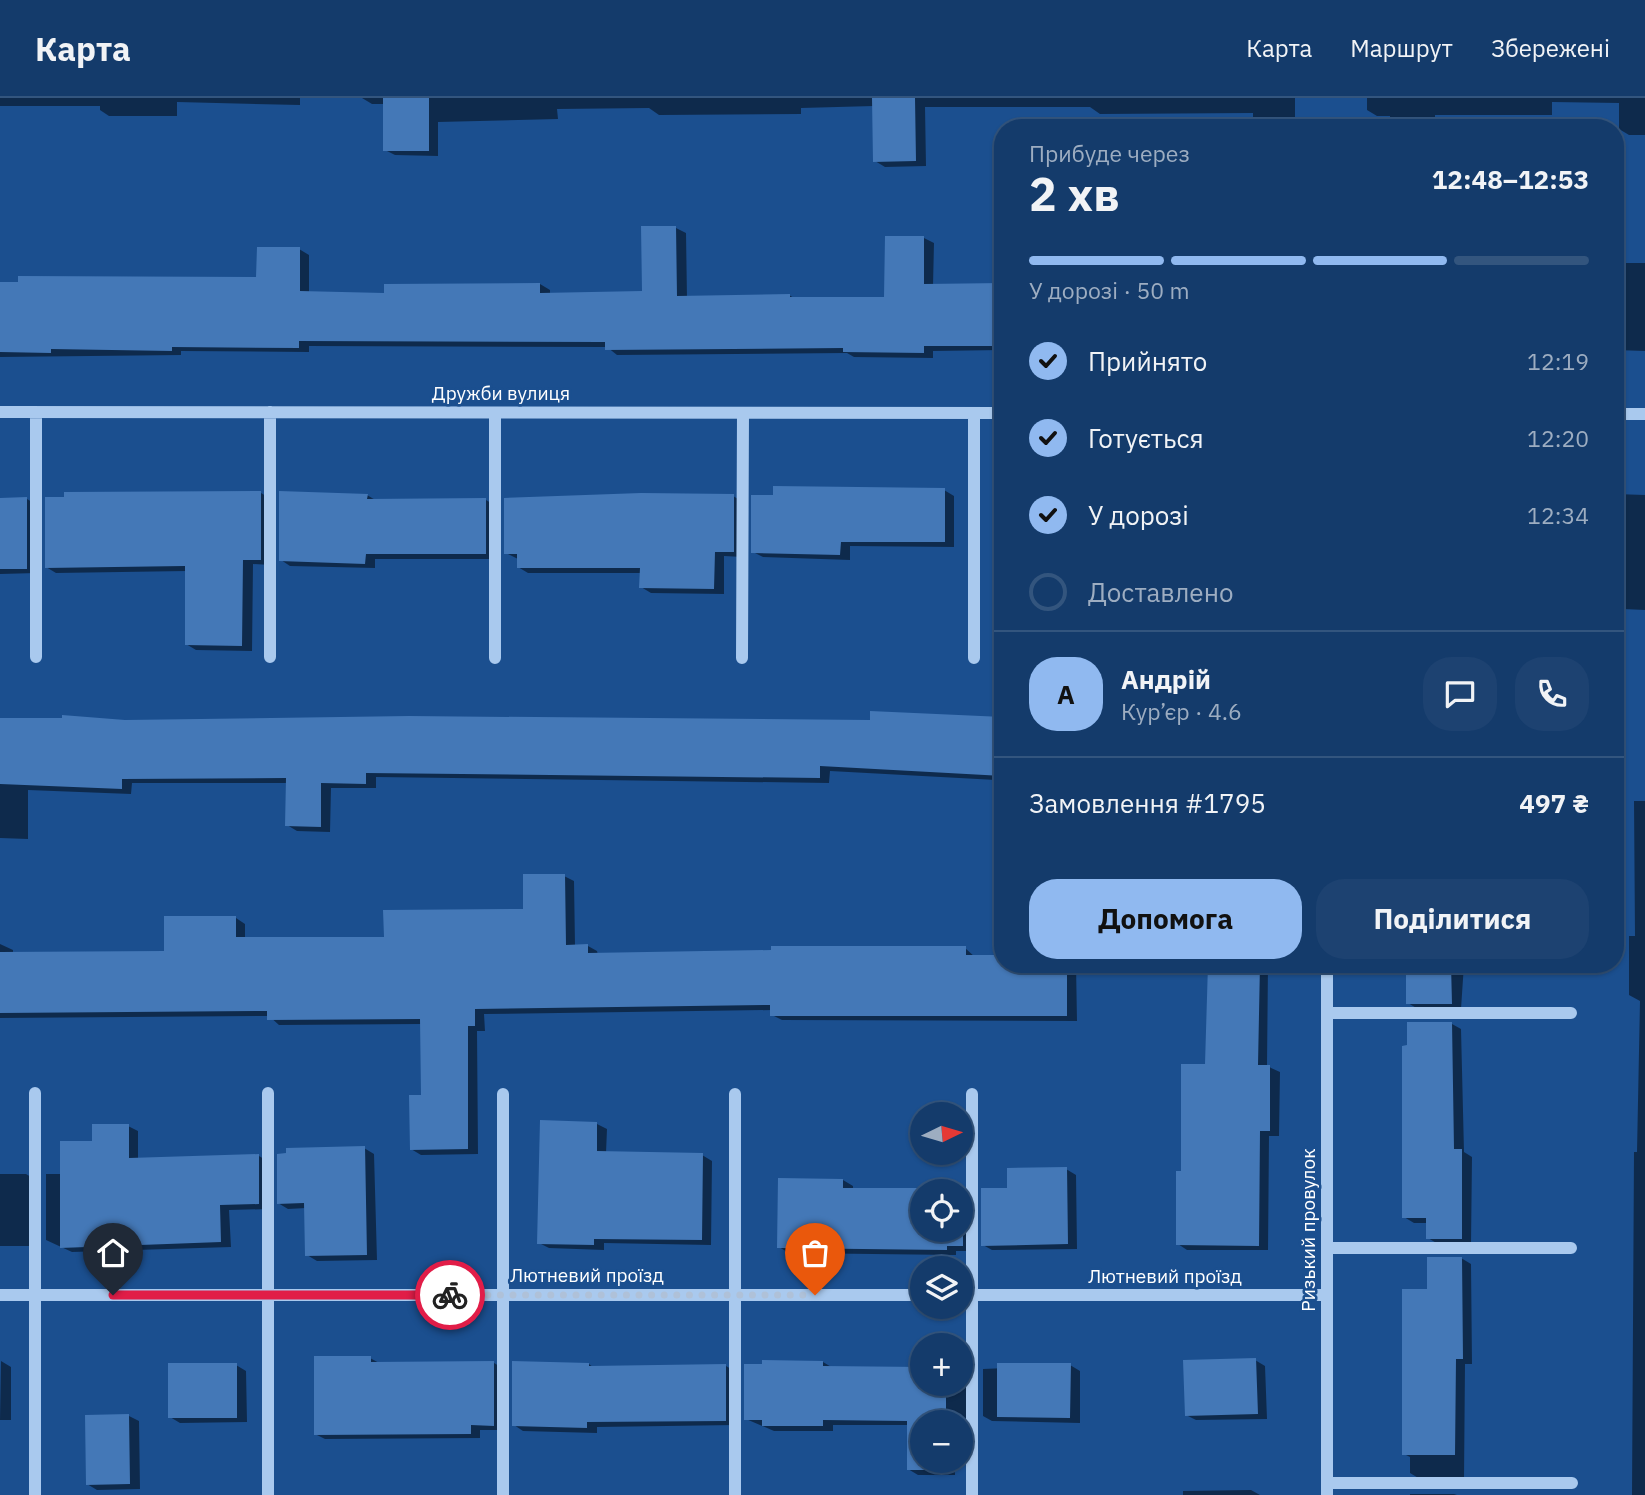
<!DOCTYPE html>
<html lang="uk">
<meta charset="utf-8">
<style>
:root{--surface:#143b6b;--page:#1d4271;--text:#f1f3f6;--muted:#9dadc1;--line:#33557e;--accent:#90b9f0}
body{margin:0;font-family:"IBM Plex Sans",sans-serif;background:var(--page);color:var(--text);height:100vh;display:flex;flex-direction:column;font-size:26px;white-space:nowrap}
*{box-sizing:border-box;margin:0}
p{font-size:23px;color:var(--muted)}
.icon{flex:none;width:38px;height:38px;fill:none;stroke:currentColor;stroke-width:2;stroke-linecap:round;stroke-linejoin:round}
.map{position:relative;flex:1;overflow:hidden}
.panel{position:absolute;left:994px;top:21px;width:630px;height:854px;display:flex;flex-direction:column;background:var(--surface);border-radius:28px;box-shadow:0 2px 5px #0004,0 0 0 2px var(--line)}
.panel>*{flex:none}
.needle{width:46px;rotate:85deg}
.controls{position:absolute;left:910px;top:1004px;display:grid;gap:14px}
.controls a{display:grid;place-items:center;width:63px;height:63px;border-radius:50%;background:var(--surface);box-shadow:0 2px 5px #0004,0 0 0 2px var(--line);font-size:35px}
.pin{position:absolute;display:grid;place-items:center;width:60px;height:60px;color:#fff;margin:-72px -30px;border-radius:50% 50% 50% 0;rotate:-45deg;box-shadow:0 0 7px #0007}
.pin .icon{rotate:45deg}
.courier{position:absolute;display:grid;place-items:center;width:70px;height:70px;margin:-35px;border:5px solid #e11d48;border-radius:50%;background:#fff;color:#222;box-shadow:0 2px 9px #0007}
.summary em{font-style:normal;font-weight:700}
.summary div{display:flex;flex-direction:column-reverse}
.summary{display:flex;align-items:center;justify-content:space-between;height:119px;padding:0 35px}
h1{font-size:46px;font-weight:700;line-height:52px}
.bar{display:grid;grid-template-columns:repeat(4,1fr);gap:10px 7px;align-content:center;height:84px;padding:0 35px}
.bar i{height:9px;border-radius:5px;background:var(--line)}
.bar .selected{background:var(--accent)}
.bar p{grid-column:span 4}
.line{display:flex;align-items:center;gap:18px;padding:0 35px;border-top:2px solid var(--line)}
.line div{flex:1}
.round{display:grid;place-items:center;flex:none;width:74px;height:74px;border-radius:28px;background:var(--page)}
ol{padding:0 35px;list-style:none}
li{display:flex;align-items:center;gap:21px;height:77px}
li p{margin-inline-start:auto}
li .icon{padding:7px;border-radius:50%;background:var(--accent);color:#111;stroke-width:4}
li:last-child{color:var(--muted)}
li i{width:38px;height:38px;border:4px solid var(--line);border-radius:50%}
.button{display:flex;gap:14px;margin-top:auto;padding:14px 35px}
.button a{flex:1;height:80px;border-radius:28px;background:var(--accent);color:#111;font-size:28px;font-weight:700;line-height:80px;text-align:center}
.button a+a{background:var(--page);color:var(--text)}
header{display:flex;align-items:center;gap:42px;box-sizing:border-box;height:98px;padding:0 35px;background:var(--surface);border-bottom:2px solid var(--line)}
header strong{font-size:33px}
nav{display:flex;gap:38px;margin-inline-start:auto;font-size:24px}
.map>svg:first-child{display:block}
.shadow{fill:#0007;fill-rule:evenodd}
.building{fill:#4478b7;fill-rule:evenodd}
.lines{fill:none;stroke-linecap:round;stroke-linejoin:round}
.minor{stroke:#a9c9ee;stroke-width:12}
.done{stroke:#afc1d8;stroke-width:7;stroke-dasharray:0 12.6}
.route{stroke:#e11d48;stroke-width:9}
.labels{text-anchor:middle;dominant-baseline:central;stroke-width:5;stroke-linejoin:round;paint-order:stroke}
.street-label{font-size:19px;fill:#fff;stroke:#1b4f8f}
</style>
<header>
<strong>Карта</strong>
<nav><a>Карта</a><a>Маршрут</a><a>Збережені</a></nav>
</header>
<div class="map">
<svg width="1645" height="1397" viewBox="0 0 1645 1397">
<rect width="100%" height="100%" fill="#1b4f8f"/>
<!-- shadow -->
<path class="shadow" d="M 0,0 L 300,0 L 300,7 L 177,4 L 177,18 L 109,18 L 100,12 L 100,8 L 0,8 Z
M 362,0 L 1295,0 L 1295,30 L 1253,30 L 1253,15 L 1100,16 L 1090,9 L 925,9 L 926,68 L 885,69 L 875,63 L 874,8 L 801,10 L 801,16 L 659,17 L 649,10 L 557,11 L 558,21 L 438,24 L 438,58 L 395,57 L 385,52 L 385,6 L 372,6 Z
M 1367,0 L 1645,0 L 1645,37 L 1629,37 L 1619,31 L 1619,5 L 1552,4 L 1552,17 L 1435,17 L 1435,30 L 1390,30 L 1390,18 L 1377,18 L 1367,12 Z
M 676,130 L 686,135 L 687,200 L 789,197 L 794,200 L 886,200 L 924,140 L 934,145 L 933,188 L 1003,187 L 1003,252 L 933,253 L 933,260 L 854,259 L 847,255 L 617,257 L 607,249 L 309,248 L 309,254 L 181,253 L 181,257 L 0,259 L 0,186 L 258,181 L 299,151 L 309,157 L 309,195 L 386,196 L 540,186 L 550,192 L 550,196 L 644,195 Z
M 1615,165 L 1645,165 L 1645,253 L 1615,252 Z
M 944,392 L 954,398 L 954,449 L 850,448 L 850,462 L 763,459 L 753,454 Z
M 261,395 L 271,401 L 271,467 L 253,466 L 252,553 L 196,552 L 186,546 L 187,473 L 56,475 L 46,469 Z
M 1615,396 L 1645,397 L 1645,512 L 1623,511 L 1615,507 Z
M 367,397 L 377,403 L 486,402 L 496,408 L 496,461 L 375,461 L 375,470 L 290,468 L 281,462 Z
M 733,398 L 743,404 L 743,459 L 724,458 L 724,496 L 651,495 L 641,489 L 641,475 L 528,475 L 518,469 L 518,461 L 506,455 Z
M 0,401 L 27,401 L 37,407 L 37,475 L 0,476 Z
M 1003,621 L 1003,702 L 996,698 L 996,682 L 830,673 L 829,685 L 376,679 L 376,690 L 331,690 L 330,734 L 297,733 L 287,727 L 287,685 L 132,685 L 131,696 L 28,692 L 28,741 L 0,740 L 0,623 L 871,624 Z
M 1634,703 L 1645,703 L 1645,1397 L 1632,1397 L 1634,1054 L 1637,1054 L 1640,903 L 1629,897 L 1629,838 L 1635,838 Z
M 564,778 L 574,783 L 575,848 L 588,848 L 597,853 L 598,857 L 965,850 L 975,859 L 1003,866 L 1076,866 L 1077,923 L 782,922 L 772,917 L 772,912 L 484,916 L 485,933 L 477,933 L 478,1056 L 421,1057 L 411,1051 L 423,999 L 421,926 L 279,927 L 269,918 L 0,920 L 0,846 L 13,852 L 13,856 L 165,854 L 236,820 L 245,826 L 245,840 L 386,841 L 525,812 Z
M 1209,866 L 1268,866 L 1267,968 L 1280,974 L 1279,1038 L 1269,1038 L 1268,1152 L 1187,1152 L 1178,1146 L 1183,1075 L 1207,968 Z
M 1407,866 L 1464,866 L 1461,911 L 1418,911 L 1408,905 Z
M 1452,926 L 1461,931 L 1464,1054 L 1472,1059 L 1471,1146 L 1438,1146 L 1428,1140 L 1428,1125 L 1414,1125 L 1404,1119 Z
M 597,1026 L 607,1031 L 606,1055 L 702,1057 L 712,1063 L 711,1147 L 604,1145 L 604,1152 L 549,1150 L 539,1145 Z
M 128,1028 L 138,1033 L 138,1062 L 259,1058 L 269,1064 L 269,1111 L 229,1112 L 231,1149 L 72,1154 L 46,1142 L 46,1076 L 62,1076 Z
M 364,1050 L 374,1056 L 377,1162 L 317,1163 L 307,1157 L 306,1110 L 288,1111 L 278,1105 Z
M 1066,1071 L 1076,1077 L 1077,1151 L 992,1152 L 983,1147 L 1009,1092 Z
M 0,1076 L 26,1076 L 36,1082 L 36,1148 L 0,1148 Z
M 843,1082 L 853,1088 L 853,1092 L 963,1092 L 973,1097 L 973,1153 L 956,1153 L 956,1157 L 789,1155 L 779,1149 ZM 922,1094 L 961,1094 L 961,1132 L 922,1132 Z
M 1461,1160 L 1471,1166 L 1472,1266 L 1465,1266 L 1464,1381 L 1420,1381 L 1410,1375 L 1410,1359 L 1404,1356 L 1429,1193 Z
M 370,1260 L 381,1266 L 494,1265 L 504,1271 L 504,1332 L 480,1332 L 480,1340 L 325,1341 L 315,1336 Z
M 1255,1262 L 1265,1268 L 1267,1321 L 1196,1322 L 1186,1317 Z
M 1,1263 L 11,1269 L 11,1322 L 0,1322 Z
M 823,1264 L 833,1270 L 922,1271 L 922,1286 L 961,1286 L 961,1271 L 973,1277 L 973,1323 L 922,1325 L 922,1363 L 955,1363 L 955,1377 L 918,1377 L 908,1371 L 909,1327 L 833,1327 L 833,1333 L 774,1333 L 746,1321 Z
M 589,1266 L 594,1270 L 726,1268 L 736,1274 L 736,1327 L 597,1329 L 597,1335 L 523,1333 L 514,1327 Z
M 236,1267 L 246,1273 L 247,1324 L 180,1325 L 170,1319 Z
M 1070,1267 L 1080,1273 L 1080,1325 L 992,1323 L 983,1318 L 983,1271 Z
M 129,1318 L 139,1323 L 140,1391 L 97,1392 L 87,1386 Z
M 1251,1392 L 1260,1397 L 1183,1397 L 1183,1393 Z
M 1410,1396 L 1454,1396 L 1457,1397 L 1410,1397 Z"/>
<!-- building -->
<path class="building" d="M 383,0 L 429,0 L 429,53 L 383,53 Z
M 872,0 L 915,0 L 916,63 L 873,64 Z
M 641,128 L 676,128 L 677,198 L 790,196 L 790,199 L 884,199 L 885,138 L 924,138 L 924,186 L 1003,185 L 1003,248 L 924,248 L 924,255 L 843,254 L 843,250 L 605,252 L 605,244 L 299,243 L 299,250 L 172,249 L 172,253 L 51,251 L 51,255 L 0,254 L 0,184 L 18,184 L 18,178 L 256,179 L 257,149 L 300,149 L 300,193 L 384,195 L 384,186 L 540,185 L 540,195 L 642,193 Z
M 773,388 L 945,390 L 945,444 L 841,444 L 840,457 L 751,455 L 751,397 L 773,397 Z
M 261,393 L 261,462 L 243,462 L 242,548 L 185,547 L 185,468 L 45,470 L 45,399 L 64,399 L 64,394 Z
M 279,393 L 368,396 L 367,401 L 486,400 L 486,456 L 366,456 L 365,466 L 279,463 Z
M 641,395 L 734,396 L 734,454 L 715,454 L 714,491 L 639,490 L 640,470 L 517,470 L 517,456 L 504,456 L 504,400 Z
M 27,399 L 27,471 L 0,471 L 0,400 Z
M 870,613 L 1003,619 L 1003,678 L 820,668 L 820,680 L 366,675 L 366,686 L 321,685 L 321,729 L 285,728 L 286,680 L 122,681 L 122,691 L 0,686 L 0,620 L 62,620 L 62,617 L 125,622 L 409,618 L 870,622 Z
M 523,776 L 565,776 L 566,847 L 588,846 L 588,855 L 771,852 L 771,848 L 966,848 L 966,857 L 1003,857 L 1003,866 L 1067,866 L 1067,918 L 770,918 L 770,907 L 475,911 L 475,928 L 468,928 L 468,1051 L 410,1052 L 409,997 L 421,997 L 420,921 L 267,922 L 267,913 L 0,915 L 0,854 L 164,853 L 164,818 L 236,818 L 236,839 L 384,839 L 383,812 L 523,811 Z
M 1208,866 L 1260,866 L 1258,967 L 1270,967 L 1270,1033 L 1260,1033 L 1259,1148 L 1176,1147 L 1176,1073 L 1181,1073 L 1181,966 L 1205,966 Z
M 1406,866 L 1451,866 L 1452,906 L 1406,906 Z
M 1407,924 L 1452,924 L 1454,1051 L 1462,1051 L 1462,1141 L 1426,1141 L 1426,1120 L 1402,1120 L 1402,948 L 1407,947 Z
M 540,1022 L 597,1024 L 597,1053 L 703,1055 L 702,1142 L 594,1141 L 594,1147 L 537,1146 Z
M 92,1026 L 129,1026 L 129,1060 L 259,1056 L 259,1106 L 220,1107 L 221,1144 L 60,1150 L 60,1043 L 92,1043 Z
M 365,1048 L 367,1157 L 305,1158 L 304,1105 L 277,1106 L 277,1056 L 286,1055 L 286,1050 Z
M 1067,1069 L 1068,1146 L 981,1148 L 981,1090 L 1007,1090 L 1007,1070 Z
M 778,1080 L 843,1081 L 843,1090 L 963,1090 L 963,1148 L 947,1148 L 947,1152 L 777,1150 ZM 922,1094 L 961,1094 L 961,1132 L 922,1132 Z
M 1427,1159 L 1462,1159 L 1463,1261 L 1456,1261 L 1455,1357 L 1402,1357 L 1402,1191 L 1427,1191 Z
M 314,1258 L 371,1258 L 371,1264 L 494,1263 L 494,1328 L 471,1327 L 471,1336 L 314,1337 Z
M 1256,1260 L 1258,1316 L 1185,1318 L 1183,1262 Z
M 762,1262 L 823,1263 L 823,1268 L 922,1269 L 922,1286 L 946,1286 L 946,1325 L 922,1325 L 922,1363 L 945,1363 L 945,1372 L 907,1372 L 907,1323 L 823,1322 L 823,1328 L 762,1328 L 762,1322 L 744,1322 L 744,1266 L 762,1266 Z
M 512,1263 L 589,1265 L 589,1268 L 726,1266 L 726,1323 L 587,1324 L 587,1330 L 512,1328 Z
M 168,1265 L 237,1265 L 237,1320 L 168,1320 Z
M 997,1265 L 1071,1265 L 1070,1320 L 997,1319 Z
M 129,1316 L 130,1386 L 86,1387 L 85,1317 Z"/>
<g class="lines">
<!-- minor -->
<path class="minor" d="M 0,314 L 1003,315
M 1615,316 L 1645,316
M 36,559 L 36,314
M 270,559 L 270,314
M 495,560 L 495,315
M 742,560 L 743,315
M 974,560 L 974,315
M 1327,915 L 1571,915
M 35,995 L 35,1397
M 268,995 L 268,1397
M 503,996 L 503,1397
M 1327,1150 L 1571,1150
M 0,1197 L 922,1197
M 961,1197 L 1327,1197
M 1327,1385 L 1572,1385
M 735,1397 L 735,996
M 972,1397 L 972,996
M 1327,1397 L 1327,866"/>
</g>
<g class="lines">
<!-- done -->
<path class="done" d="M 450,1197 L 815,1197"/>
<!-- route -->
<path class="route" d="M 113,1197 L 450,1197"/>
</g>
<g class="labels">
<!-- street labels -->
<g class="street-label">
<text x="501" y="295">Дружби вулиця</text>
<text transform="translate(1308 1132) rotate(-90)">Ризький провулок</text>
<text x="587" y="1177">Лютневий проїзд</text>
<text x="1165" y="1178">Лютневий проїзд</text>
</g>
</g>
</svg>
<div class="controls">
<a><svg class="needle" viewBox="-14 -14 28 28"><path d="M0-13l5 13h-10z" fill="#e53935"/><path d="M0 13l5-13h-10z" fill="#9dadc1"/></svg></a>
<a><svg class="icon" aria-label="locate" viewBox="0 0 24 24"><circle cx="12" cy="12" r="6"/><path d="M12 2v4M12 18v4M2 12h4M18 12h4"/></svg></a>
<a><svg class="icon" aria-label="layers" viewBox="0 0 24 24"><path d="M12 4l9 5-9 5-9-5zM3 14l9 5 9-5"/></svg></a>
<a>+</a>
<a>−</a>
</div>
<div class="pin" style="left:815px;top:1197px;background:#ea580c"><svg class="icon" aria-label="bag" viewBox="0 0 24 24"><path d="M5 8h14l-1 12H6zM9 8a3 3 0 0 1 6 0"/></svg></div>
<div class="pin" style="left:113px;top:1197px;background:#1f2937"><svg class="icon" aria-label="home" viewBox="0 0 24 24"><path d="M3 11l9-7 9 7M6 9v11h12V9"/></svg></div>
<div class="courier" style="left:450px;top:1197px"><svg class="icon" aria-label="bike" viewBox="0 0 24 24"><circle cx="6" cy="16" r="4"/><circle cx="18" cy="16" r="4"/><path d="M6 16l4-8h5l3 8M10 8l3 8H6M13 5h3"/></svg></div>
<section class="panel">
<div class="summary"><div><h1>2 хв</h1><p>Прибуде через</p></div><em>12:48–12:53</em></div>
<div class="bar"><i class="selected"></i><i class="selected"></i><i class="selected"></i><i></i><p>У дорозі · 50 m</p></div>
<ol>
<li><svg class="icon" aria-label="check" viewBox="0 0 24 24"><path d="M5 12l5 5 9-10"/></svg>Прийнято<p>12:19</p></li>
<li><svg class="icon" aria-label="check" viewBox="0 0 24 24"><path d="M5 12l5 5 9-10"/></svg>Готується<p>12:20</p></li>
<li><svg class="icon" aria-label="check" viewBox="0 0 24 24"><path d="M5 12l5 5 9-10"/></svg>У дорозі<p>12:34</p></li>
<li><i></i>Доставлено</li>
</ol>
<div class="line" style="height:126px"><b class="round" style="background:var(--accent);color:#111">А</b><div><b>Андрій</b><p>Кур’єр · 4.6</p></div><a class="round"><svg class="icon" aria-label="chat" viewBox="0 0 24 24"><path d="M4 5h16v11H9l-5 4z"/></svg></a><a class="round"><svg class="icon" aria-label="phone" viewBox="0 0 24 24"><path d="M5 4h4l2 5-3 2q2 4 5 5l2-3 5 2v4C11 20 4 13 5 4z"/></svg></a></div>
<div class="line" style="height:91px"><div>Замовлення #1795</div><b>497 ₴</b></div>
<div class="button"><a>Допомога</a><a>Поділитися</a></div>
</section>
</div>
